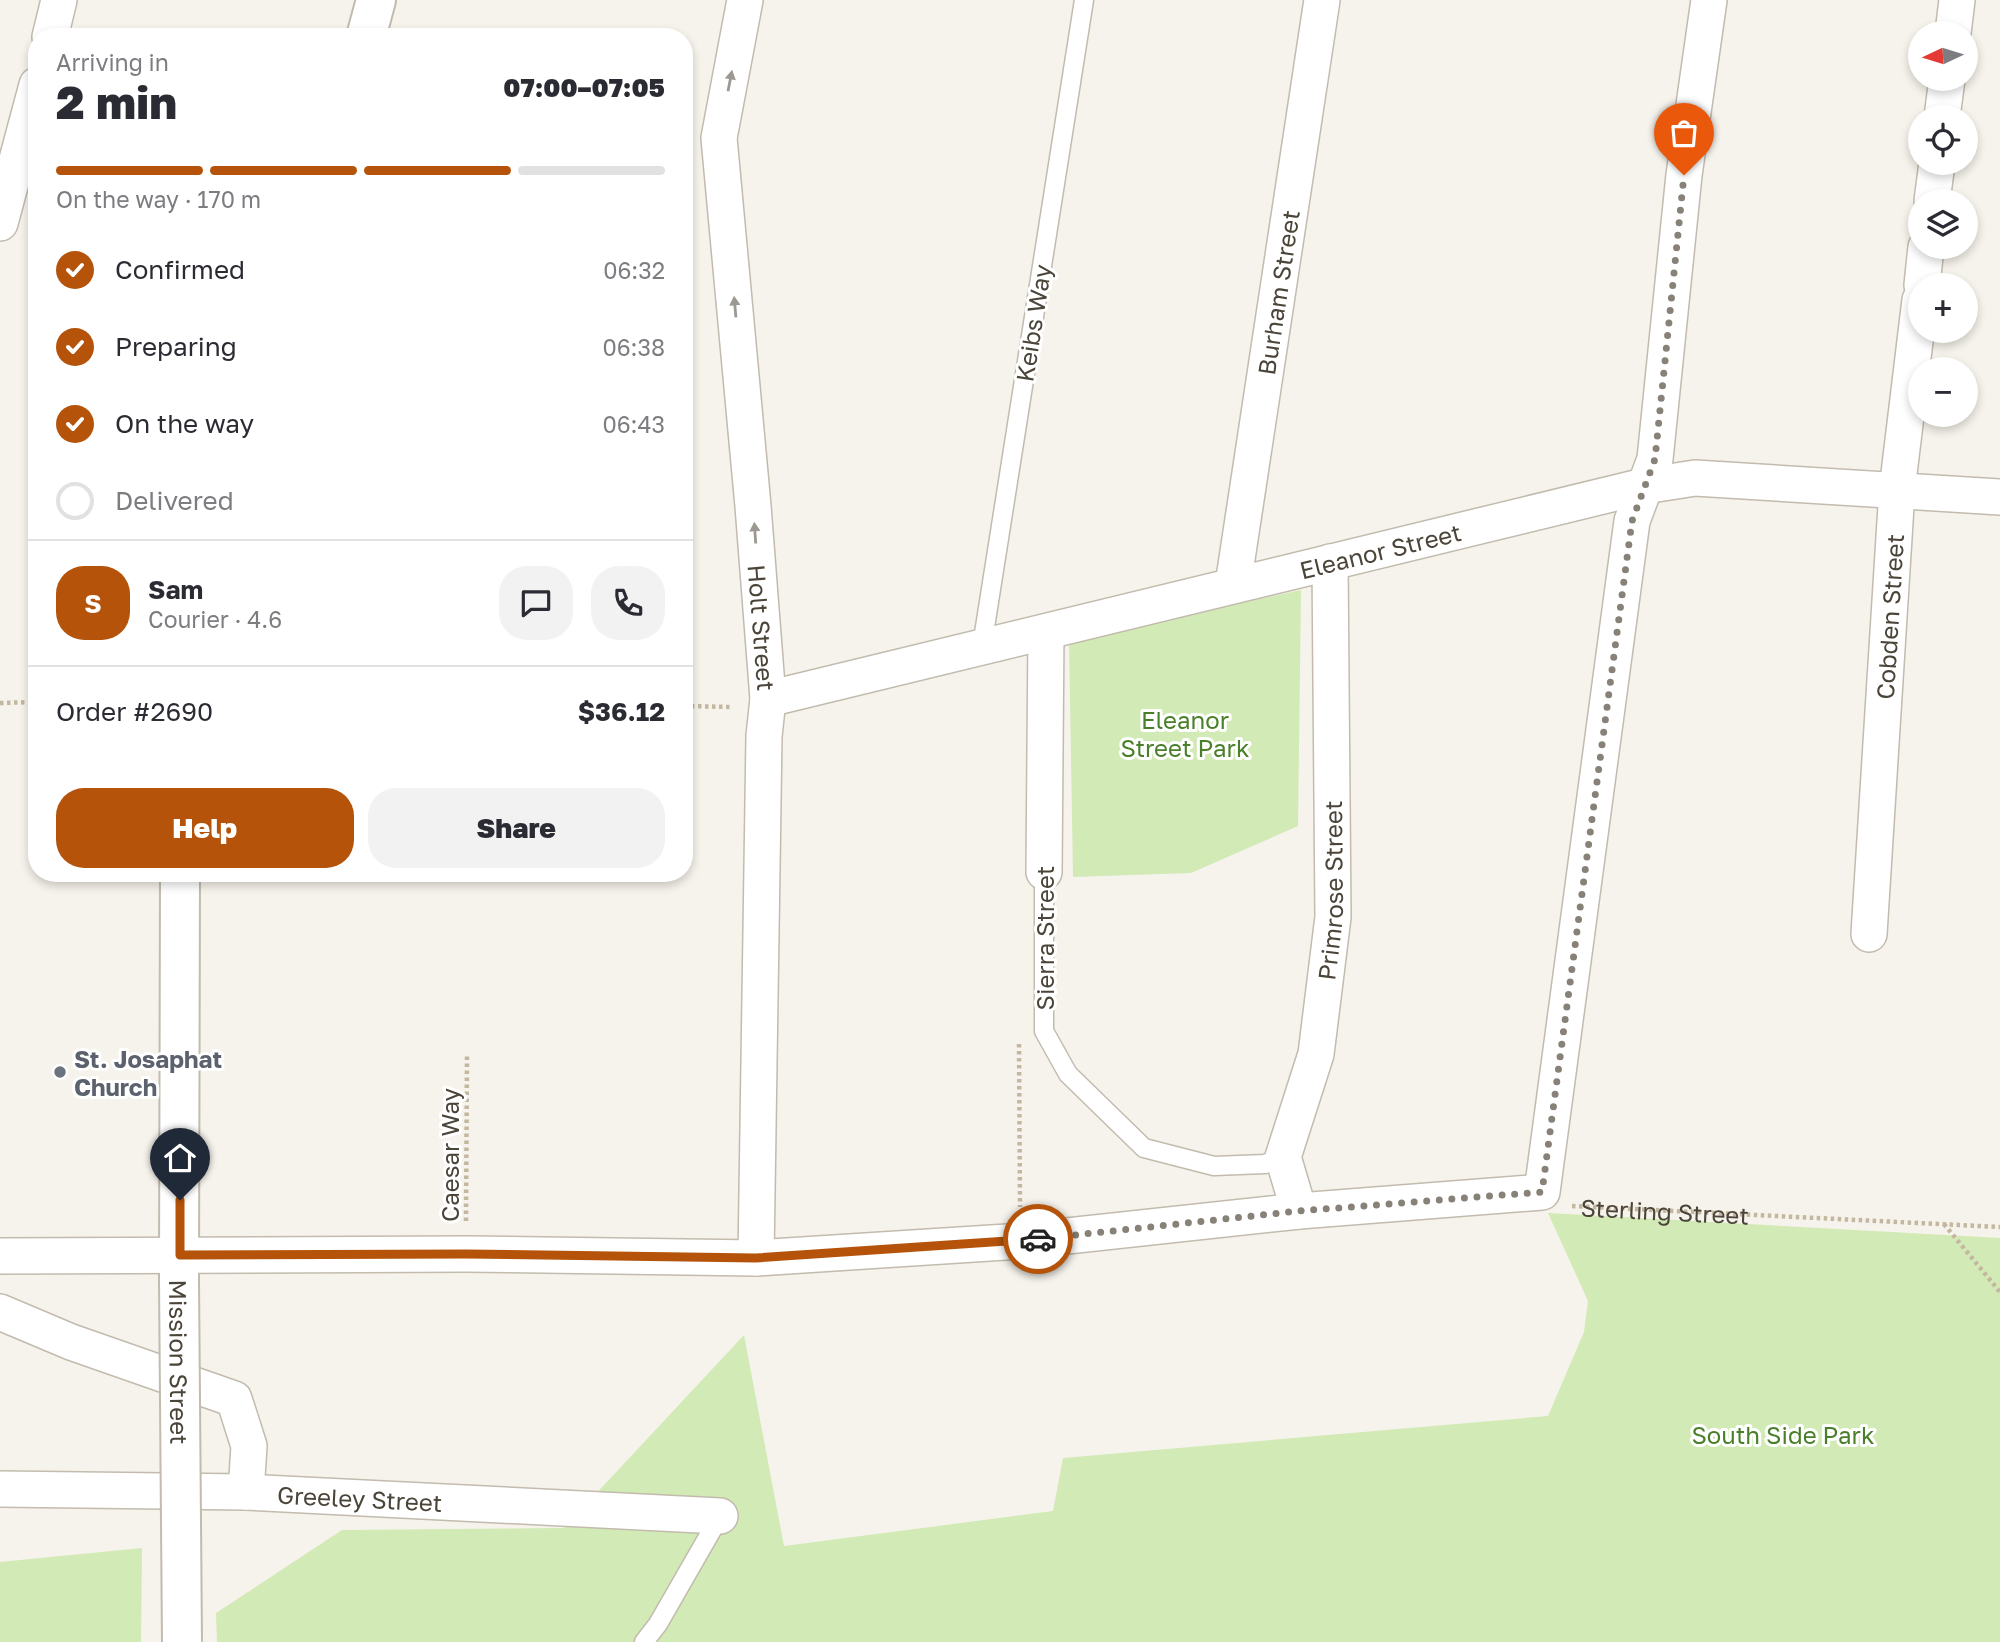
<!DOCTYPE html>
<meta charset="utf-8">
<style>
:root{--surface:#fff;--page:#f2f2f3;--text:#2b2b33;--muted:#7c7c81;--line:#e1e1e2;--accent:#b45309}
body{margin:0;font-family:"Golos Text",sans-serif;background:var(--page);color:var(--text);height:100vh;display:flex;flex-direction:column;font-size:26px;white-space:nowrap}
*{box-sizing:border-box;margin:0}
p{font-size:23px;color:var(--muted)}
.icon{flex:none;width:38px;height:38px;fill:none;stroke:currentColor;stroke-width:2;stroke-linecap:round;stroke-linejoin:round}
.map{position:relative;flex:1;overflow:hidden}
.sheet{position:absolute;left:28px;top:28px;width:665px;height:854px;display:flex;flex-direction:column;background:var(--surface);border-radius:28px;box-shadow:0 4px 10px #0003}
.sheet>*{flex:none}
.needle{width:46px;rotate:266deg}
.buttons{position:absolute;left:1908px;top:21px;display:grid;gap:14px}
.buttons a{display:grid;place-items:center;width:70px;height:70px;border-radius:50%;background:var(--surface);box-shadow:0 4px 10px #0003;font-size:35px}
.pin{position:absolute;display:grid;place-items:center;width:60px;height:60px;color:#fff;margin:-72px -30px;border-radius:50% 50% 50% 0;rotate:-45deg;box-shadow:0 0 7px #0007}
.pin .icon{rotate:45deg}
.courier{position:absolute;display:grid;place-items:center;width:70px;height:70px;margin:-35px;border:5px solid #b45309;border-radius:50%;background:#fff;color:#222;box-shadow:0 2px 9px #0007}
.summary em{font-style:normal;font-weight:800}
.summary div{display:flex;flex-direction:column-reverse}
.summary{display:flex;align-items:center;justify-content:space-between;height:119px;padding:0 28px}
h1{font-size:46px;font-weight:800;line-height:52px}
.bar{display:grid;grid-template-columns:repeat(4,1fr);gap:10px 7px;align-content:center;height:84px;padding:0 28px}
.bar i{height:9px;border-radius:5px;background:var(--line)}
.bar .selected{background:var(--accent)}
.bar p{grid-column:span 4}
.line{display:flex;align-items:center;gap:18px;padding:0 28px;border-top:2px solid var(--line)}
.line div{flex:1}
.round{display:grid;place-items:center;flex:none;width:74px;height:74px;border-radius:28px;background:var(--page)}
ol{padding:0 28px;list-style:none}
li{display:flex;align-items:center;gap:21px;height:77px}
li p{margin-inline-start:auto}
li .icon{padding:7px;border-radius:50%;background:var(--accent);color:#fff;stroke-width:4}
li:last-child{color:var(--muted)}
li i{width:38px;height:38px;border:4px solid var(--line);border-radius:50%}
.primary-button{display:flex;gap:14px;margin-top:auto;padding:14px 28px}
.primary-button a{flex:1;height:80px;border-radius:28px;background:var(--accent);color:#fff;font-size:28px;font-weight:800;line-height:80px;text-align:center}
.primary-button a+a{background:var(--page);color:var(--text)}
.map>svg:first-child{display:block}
.green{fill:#d2eab5}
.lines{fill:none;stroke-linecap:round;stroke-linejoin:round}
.service-casing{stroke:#c2bbae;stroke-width:21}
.minor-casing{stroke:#c2bbae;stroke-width:38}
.tertiary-casing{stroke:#c2bbae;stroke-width:42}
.path{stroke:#c4b79f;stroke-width:4.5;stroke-dasharray:3.5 3.5;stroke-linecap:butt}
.service{stroke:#fff;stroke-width:18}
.minor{stroke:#fff;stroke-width:35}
.tertiary{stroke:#fff;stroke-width:38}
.tertiary-bridge-casing{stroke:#c2bbae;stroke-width:42;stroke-linecap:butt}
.tertiary-bridge{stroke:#fff;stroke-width:38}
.oneway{fill:#9c9892}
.done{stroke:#878178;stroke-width:7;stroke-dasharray:0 12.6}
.route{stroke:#b45309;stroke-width:9}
.worship-dot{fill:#6b7280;stroke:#fff;stroke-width:2.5}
.labels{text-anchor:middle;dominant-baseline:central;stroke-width:6;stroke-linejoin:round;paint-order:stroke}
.street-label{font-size:24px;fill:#4b4439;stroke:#fff}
.park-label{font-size:24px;fill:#4a7f2a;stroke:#fff}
.worship-label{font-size:24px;font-weight:bold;fill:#5b616d;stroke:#fff;text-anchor:start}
</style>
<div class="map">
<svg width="2000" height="1642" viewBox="0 0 2000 1642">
<rect width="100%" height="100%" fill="#f6f3ec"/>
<!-- green -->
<path class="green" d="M 1301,590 L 1298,826 L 1191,873 L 1073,877 L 1069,640 Z
M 1548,1213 L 2000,1238 L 2000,1642 L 217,1642 L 216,1613 L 342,1530 L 564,1528 L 744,1335 L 784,1546 L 1053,1511 L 1063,1458 L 1548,1416 L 1584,1332 L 1588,1301 Z
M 142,1548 L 141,1642 L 0,1642 L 0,1562 Z"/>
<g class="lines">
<defs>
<path id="service" d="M 982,646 L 1084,0
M 1044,872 L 1044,1031 L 1068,1074 L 1144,1148 L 1214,1166 L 1265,1164 L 1283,1157
M 644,1642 L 658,1624 L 720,1516"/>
<g id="minor">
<path id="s2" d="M 745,0 L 719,138 L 753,506 L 768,699 L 764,736 L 756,1258"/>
<path d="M 1953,33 L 1957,0"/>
<path d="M 50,37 L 59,0"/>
<path d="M 1942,117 L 1947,79"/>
<path d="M 1932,201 L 1937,163"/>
<path d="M 0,223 L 37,85"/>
<path d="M 1922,285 L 1926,247"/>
<path id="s3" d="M 1233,585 L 1322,0"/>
<path id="s4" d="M 768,699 L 1644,486 L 1695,478 L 2000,497"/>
<path d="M 1044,872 L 1046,632"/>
<path id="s5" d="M 1869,934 L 1897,490 L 1920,300"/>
<path id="s6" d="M 1299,1211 L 1283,1157 L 1316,1054 L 1333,917 L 1330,562"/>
<path d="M 0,1256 L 466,1254 L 756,1258 L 1021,1241 L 1299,1211 L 1542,1192 L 1632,521 L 1655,459 L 1684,175 L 1709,0"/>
<path d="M 0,1312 L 71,1342 L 234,1399 L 249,1446 L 246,1492"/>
<path id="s7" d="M 0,1489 L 246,1492 L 720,1516"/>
</g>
<path id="tertiary" d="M 366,37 L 376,0
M 179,1280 L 180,873"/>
</defs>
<!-- service casing -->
<use href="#service" class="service-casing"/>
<!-- minor casing -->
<use href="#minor" class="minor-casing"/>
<!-- tertiary casing -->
<use href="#tertiary" class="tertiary-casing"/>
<!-- path -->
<g class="path">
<path d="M 0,703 L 37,702"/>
<path d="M 684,706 L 732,707"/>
<path d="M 1019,1044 L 1020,1207"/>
<path id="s1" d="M 1572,1206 L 2000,1227"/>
<path d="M 466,1221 L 467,1056"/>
<path d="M 1944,1224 L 2000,1292"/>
</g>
<!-- service -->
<use href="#service" class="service"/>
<!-- minor -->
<use href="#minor" class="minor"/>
<!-- tertiary -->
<use href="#tertiary" class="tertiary"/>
<defs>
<g id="tertiary-bridge">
<path id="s8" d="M 179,1280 L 182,1642"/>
</g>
</defs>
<!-- tertiary-bridge casing -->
<use href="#tertiary-bridge" class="tertiary-bridge-casing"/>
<!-- tertiary-bridge -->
<use href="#tertiary-bridge" class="tertiary-bridge"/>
</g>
<!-- one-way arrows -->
<defs><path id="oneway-solid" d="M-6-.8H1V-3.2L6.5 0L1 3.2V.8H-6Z" transform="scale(1.75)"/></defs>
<g class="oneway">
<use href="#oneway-solid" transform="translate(730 81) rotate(-79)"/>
<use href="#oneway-solid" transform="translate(735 307) rotate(-95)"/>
<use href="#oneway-solid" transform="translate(755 533) rotate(-94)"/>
</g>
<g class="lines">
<!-- done -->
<path class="done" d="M 1038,1239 L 1299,1211 L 1542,1192 L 1632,521 L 1655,459 L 1684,175"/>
<!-- route -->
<path class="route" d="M 180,1200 L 180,1255 L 466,1254 L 756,1258 L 1038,1239"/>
</g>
<!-- markers -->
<circle class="worship-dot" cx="60" cy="1072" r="7"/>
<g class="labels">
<!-- street labels -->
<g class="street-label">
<text stroke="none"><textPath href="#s3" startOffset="296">Burham Street</textPath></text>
<text transform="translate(1033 323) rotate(-81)">Keibs Way</text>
<text stroke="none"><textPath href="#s4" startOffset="630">Eleanor Street</textPath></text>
<text stroke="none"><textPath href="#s5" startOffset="318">Cobden Street</textPath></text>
<text stroke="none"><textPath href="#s2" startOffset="632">Holt Street</textPath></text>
<text stroke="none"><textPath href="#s6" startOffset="329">Primrose Street</textPath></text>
<text transform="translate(1044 938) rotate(-90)">Sierra Street</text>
<text transform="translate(449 1155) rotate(-90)">Caesar Way</text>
<text stroke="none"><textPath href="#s1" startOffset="93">Sterling Street</textPath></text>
<text stroke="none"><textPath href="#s8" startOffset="82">Mission Street</textPath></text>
<text stroke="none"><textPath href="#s7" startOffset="360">Greeley Street</textPath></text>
</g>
<!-- park labels -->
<g class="park-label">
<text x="1185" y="719">Eleanor<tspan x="1185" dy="28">Street Park</tspan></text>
<text x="1783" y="1434">South Side Park</text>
</g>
<!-- worship labels -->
<g class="worship-label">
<text x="74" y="1058">St. Josaphat<tspan x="74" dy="28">Church</tspan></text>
</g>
</g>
</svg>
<div class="buttons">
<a><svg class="needle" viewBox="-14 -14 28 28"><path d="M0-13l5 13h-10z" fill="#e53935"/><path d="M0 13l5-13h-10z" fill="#7c7c81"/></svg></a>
<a><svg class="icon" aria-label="locate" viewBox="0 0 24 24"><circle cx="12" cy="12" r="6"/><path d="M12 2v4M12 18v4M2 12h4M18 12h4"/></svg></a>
<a><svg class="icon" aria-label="layers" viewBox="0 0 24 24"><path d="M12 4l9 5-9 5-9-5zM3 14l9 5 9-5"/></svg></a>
<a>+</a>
<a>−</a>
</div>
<div class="pin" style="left:1684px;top:175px;background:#ea580c"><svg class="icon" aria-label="bag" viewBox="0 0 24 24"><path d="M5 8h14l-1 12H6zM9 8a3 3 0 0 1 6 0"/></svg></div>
<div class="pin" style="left:180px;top:1200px;background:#1f2937"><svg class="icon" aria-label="home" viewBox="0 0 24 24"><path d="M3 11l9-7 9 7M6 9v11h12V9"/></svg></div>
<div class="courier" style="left:1038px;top:1239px"><svg class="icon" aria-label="car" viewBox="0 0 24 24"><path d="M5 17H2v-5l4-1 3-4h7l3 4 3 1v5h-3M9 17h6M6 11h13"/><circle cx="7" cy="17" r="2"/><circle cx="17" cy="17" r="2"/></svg></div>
<section class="sheet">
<div class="summary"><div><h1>2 min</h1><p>Arriving in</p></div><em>07:00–07:05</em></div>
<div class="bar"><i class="selected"></i><i class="selected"></i><i class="selected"></i><i></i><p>On the way · 170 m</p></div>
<ol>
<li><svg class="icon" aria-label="check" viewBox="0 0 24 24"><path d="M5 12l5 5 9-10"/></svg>Confirmed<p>06:32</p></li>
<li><svg class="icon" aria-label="check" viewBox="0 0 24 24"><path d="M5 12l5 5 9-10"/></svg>Preparing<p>06:38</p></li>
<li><svg class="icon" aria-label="check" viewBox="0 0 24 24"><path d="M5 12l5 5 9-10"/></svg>On the way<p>06:43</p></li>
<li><i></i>Delivered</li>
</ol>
<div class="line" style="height:126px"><b class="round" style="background:var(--accent);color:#fff">S</b><div><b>Sam</b><p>Courier · 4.6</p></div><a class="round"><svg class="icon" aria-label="chat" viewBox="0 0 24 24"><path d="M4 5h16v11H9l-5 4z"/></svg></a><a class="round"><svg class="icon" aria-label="phone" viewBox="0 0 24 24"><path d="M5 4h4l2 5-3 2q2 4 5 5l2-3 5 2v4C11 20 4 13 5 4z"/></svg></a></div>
<div class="line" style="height:91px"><div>Order #2690</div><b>$36.12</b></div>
<div class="primary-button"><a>Help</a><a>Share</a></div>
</section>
</div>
